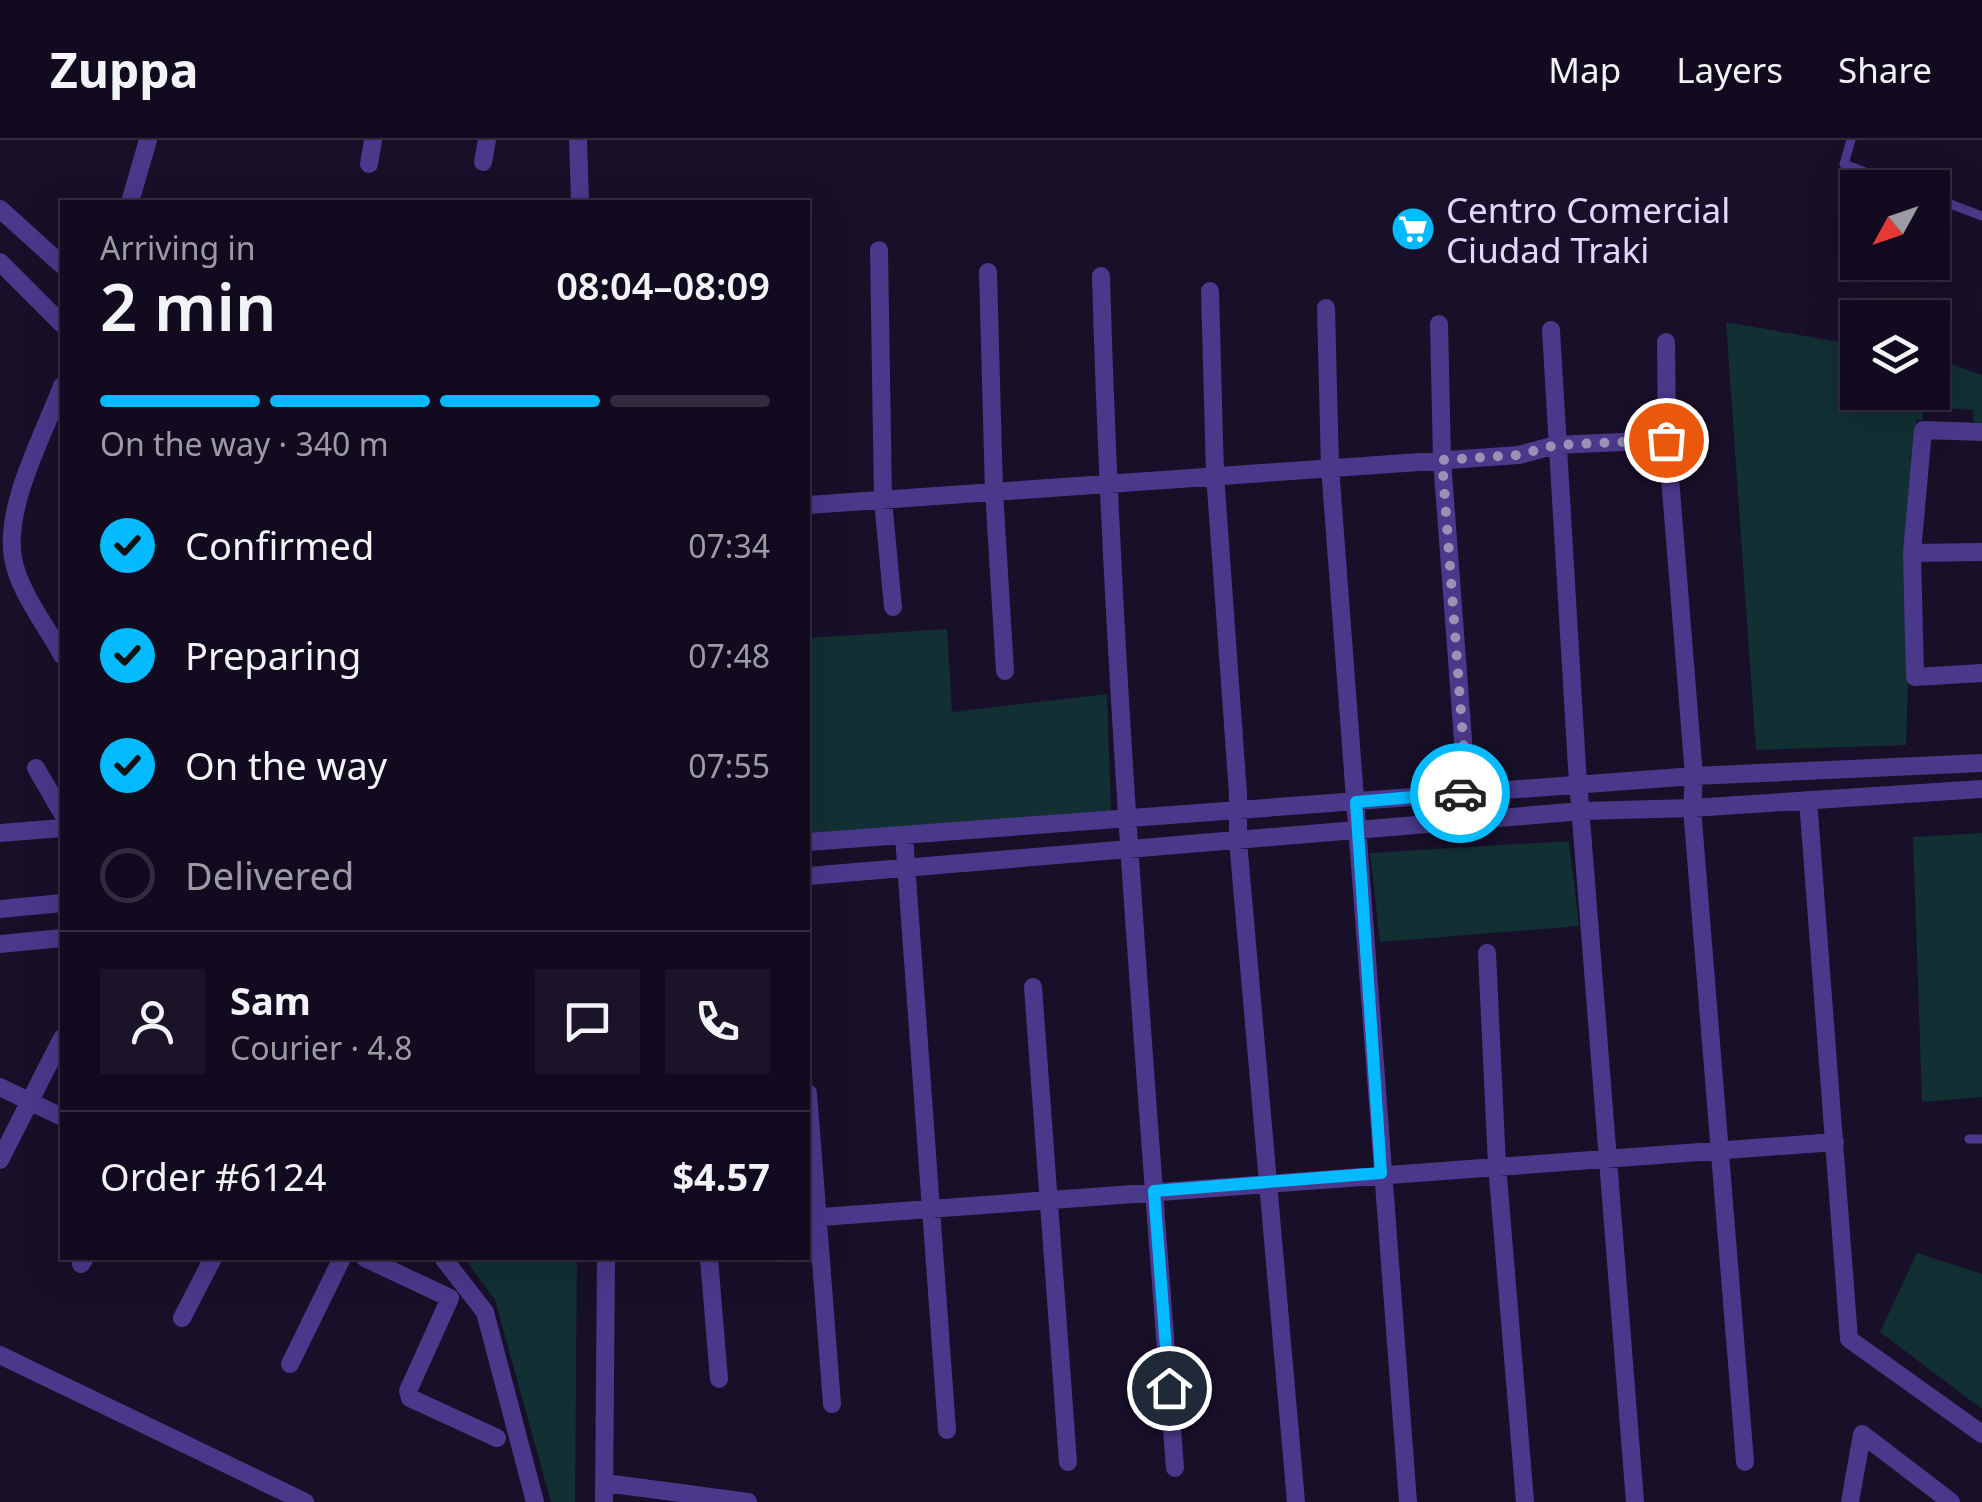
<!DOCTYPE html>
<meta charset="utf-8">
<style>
:root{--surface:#120b1f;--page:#1b1428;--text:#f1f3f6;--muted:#9c9ba4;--line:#312b3d;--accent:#03baff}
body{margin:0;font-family:"Noto Sans",sans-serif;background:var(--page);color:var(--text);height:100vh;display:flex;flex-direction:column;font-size:38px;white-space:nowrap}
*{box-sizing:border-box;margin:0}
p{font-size:32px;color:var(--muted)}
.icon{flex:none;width:55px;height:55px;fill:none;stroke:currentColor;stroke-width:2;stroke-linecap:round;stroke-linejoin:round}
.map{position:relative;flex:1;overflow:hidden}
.drawer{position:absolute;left:60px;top:60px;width:750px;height:1060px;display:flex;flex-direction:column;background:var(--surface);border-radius:0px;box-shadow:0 10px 40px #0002,0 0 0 2px var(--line)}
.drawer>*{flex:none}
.needle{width:65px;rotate:230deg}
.fabs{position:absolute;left:1840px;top:30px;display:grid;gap:20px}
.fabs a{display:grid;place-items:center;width:110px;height:110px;border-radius:0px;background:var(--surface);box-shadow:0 10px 40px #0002,0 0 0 2px var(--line);font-size:50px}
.pin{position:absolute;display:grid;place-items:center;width:85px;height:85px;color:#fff;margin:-42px;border:5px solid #fff;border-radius:50%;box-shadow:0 2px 10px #0007}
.courier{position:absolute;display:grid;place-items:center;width:100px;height:100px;margin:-50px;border:8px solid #03baff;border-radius:50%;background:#fff;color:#222;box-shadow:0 2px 12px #0007}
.summary em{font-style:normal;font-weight:600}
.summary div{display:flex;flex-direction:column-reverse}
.summary{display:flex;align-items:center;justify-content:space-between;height:170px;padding:0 40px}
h1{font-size:65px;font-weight:600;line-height:75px}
.bar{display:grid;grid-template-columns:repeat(4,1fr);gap:15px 10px;align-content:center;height:120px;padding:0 40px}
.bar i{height:12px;border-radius:8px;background:var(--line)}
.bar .current{background:var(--accent)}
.bar p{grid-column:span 4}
.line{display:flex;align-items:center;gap:25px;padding:0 40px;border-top:2px solid var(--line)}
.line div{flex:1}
.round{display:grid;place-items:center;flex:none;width:105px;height:105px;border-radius:0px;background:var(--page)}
ol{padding:0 40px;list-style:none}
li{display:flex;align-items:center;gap:30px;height:110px}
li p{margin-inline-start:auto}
li .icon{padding:10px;border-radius:50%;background:var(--accent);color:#111;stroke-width:4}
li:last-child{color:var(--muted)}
li i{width:55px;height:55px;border:5px solid var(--line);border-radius:50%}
header{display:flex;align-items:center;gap:60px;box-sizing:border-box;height:140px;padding:0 50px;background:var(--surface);border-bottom:2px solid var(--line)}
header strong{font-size:48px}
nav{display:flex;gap:55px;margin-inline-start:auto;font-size:35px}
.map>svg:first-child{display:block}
.green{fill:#122f34}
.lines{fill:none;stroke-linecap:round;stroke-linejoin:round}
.lane{stroke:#4a388a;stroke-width:9}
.street{stroke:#4a388a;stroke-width:18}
.done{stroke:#9c91b4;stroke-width:10;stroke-dasharray:0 18}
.route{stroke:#03baff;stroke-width:12}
.labels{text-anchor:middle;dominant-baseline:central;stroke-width:8;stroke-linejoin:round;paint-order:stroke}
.poi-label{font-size:35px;fill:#e3d7ff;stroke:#180f29;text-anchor:start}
</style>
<header>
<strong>Zuppa</strong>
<nav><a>Map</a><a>Layers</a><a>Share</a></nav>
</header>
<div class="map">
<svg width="1982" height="1362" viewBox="0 0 1982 1362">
<rect width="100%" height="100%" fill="#180f29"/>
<!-- green -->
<path class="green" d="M 1726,182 L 1857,205 L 1858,252 L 1932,252 L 1933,218 L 1982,235 L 1982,283 L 1973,282 L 1973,270 L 1924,267 L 1922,280 L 1916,280 L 1906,605 L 1756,610 Z
M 947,489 L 952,572 L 1107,554 L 1111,671 L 808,701 L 808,498 Z
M 1982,693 L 1982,957 L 1922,962 L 1913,697 Z
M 1569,701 L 1579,786 L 1380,802 L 1370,713 Z
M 1917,1113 L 1982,1134 L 1982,1269 L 1880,1192 Z
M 464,1118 L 577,1118 L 575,1362 L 551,1362 L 495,1160 Z"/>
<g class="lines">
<!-- lane -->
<path class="lane" d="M 1851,0 L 1844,24 L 1907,48
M 1932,57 L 1982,76
M 1969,999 L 1982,999"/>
<!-- street -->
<path class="street" d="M 578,0 L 580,62
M 483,22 L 487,0
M 369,24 L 373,0
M 130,62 L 148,0
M 0,69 L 62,125
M 879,110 L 883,360 L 893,467
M 0,122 L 62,184
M 988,132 L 994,351 L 1005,531
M 1101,136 C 1112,534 1145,930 1175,1328
M 1210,151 L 1215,334 L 1238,654 L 1238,701 L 1296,1362
M 1326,168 L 1330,327 L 1408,1362
M 1439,184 L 1442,320 L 1467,653 L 1467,683
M 1551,190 L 1577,628 L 1635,1362
M 1666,202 L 1667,300 L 1694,636 L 1692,668 L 1745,1322
M 62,246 C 44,294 4,366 13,418 C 19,452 46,485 62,515
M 1982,292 L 1923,290 L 1912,413 L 1915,537 L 1982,533
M 808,365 L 1519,315 L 1556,305 L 1667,300
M 1912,413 L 1982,412
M 36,628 L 62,673
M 1808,660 L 1849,1199 L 1982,1294
M 0,693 L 62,688
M 904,696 L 947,1290
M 808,702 L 1694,636 L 1982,623
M 808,736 L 1582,671 L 1692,668 L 1982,649
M 0,769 L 62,763
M 0,804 L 62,798
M 1487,813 L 1497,1025 L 1525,1362
M 1033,847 L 1068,1322
M 0,947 L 62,977
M 808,953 L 832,1264
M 0,1020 L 62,898
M 808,1078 L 1835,1002
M 365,1118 L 450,1158 L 408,1251 L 410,1258 L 497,1298
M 443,1118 L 485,1172 L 535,1362
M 709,1118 L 719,1239
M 81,1124 L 85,1118
M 182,1178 L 213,1118
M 0,1215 L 305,1362
M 290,1224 L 342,1118
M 605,1343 L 748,1362
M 604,1362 L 606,1118
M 1850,1362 L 1862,1294 L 1951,1362"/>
</g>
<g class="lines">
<!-- done -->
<path class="done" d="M 1460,653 L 1467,652 L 1442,320 L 1518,315 L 1556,305 L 1666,300"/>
<!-- route -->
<path class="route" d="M 1169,1248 L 1154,1051 L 1381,1033 L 1356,662 L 1460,653"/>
</g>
<!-- icons -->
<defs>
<symbol id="supermarket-disc" viewBox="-11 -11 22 22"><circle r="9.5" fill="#03baff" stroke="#180f29"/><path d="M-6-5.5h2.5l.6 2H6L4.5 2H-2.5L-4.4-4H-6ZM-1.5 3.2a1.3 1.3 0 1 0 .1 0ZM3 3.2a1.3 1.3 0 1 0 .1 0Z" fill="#fff"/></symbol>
</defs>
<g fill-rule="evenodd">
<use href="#supermarket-disc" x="1388" y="64" width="50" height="50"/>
</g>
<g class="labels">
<!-- poi labels -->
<g class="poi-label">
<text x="1446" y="69">Centro Comercial<tspan x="1446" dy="40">Ciudad Traki</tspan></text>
</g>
</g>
</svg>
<div class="fabs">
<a><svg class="needle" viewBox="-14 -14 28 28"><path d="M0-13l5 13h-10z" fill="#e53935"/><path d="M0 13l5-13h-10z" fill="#9c9ba4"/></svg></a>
<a><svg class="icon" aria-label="layers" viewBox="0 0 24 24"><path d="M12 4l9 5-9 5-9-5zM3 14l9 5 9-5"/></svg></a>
</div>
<div class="pin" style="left:1666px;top:300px;background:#ea580c"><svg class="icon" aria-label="bag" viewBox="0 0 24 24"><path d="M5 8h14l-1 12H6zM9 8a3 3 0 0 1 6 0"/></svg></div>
<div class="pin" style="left:1169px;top:1248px;background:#1f2937"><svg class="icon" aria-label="home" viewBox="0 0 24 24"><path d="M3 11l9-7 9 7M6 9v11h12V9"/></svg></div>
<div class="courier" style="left:1460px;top:653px"><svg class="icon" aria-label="car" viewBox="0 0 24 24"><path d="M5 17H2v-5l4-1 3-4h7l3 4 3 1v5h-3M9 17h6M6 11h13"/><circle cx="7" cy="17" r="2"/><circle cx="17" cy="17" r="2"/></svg></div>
<section class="drawer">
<div class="summary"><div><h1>2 min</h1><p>Arriving in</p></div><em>08:04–08:09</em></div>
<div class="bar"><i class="current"></i><i class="current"></i><i class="current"></i><i></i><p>On the way · 340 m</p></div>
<ol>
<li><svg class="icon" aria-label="check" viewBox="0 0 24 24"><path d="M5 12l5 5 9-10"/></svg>Confirmed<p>07:34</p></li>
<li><svg class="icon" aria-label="check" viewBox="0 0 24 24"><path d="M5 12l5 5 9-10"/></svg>Preparing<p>07:48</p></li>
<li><svg class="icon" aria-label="check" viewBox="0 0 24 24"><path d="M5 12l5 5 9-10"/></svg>On the way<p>07:55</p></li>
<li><i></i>Delivered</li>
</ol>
<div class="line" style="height:180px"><a class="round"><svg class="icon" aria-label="person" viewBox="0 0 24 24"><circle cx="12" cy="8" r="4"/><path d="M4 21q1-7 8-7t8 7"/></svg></a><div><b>Sam</b><p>Courier · 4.8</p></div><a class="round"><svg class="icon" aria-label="chat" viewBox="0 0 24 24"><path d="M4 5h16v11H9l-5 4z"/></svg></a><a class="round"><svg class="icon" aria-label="phone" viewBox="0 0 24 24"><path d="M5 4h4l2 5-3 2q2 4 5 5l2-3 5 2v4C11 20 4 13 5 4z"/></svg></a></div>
<div class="line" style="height:130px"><div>Order #6124</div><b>$4.57</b></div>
</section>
</div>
